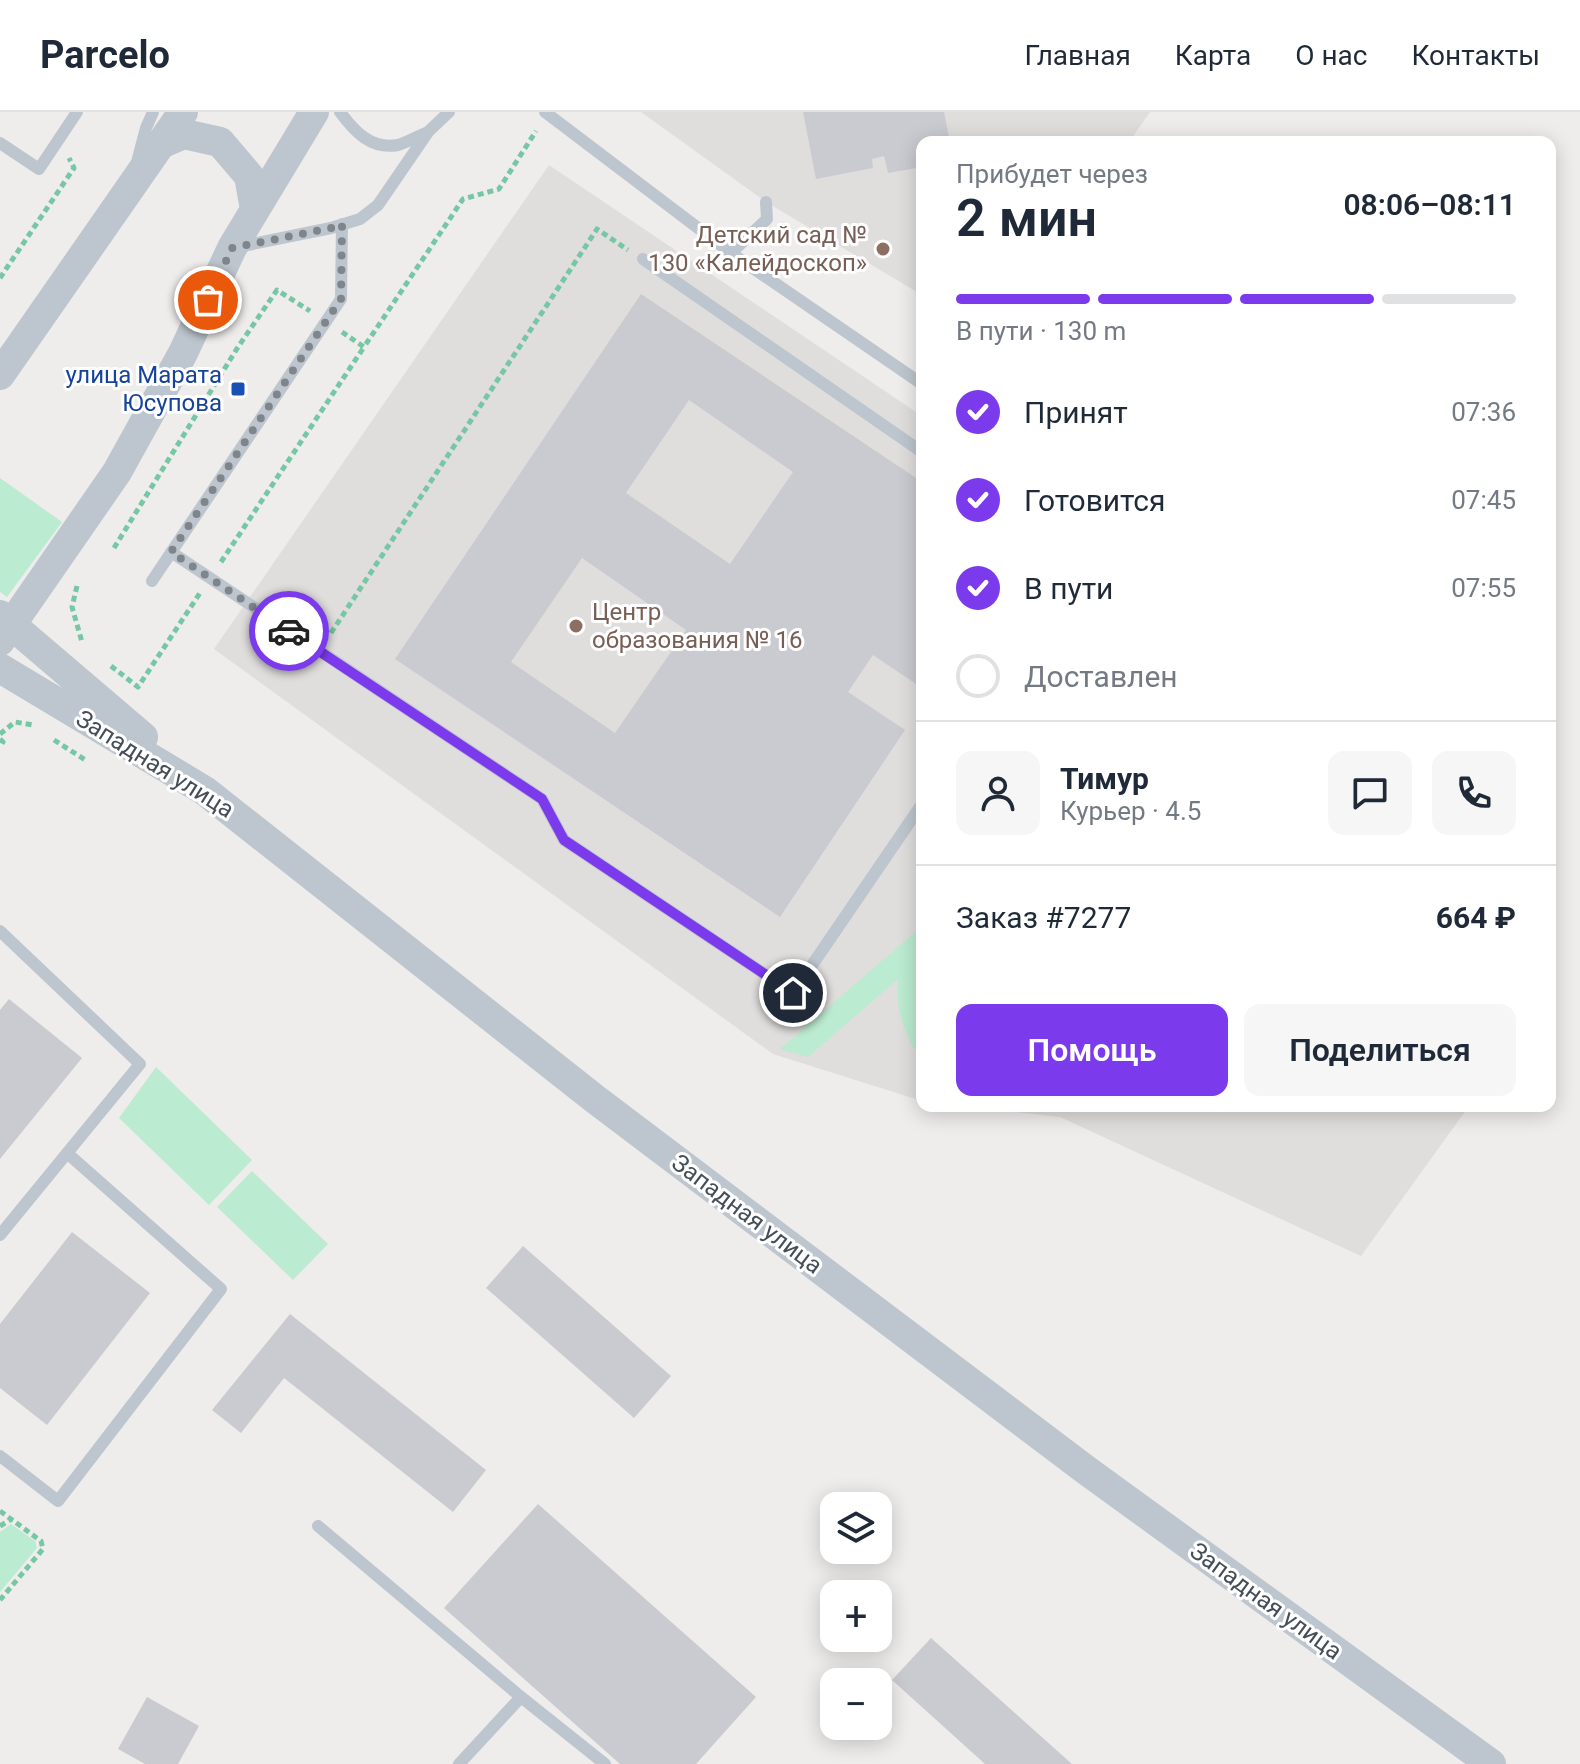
<!DOCTYPE html>
<html lang="ru">
<meta charset="utf-8">
<style>
:root{--surface:#fff;--page:#f6f6f7;--text:#1f2937;--muted:#747a83;--line:#e0e1e3;--accent:#7c3aed}
body{margin:0;font-family:Roboto,sans-serif;background:var(--page);color:var(--text);height:100vh;display:flex;flex-direction:column;font-size:30px;white-space:nowrap}
*{box-sizing:border-box;margin:0}
p{font-size:26px;color:var(--muted)}
.icon{flex:none;width:44px;height:44px;fill:none;stroke:currentColor;stroke-width:2;stroke-linecap:round;stroke-linejoin:round}
.map{position:relative;flex:1;overflow:hidden}
.panel{position:absolute;left:916px;top:24px;width:640px;height:976px;display:flex;flex-direction:column;background:var(--surface);border-radius:16px;box-shadow:0 4px 20px #0003}
.panel>*{flex:none}
.controls{position:absolute;left:820px;top:1380px;display:grid;gap:16px}
.controls a{display:grid;place-items:center;width:72px;height:72px;border-radius:16px;background:var(--surface);box-shadow:0 4px 20px #0003;font-size:40px}
.pin{position:absolute;display:grid;place-items:center;width:68px;height:68px;color:#fff;margin:-34px;border:4px solid #fff;border-radius:50%;box-shadow:0 2px 8px #0007}
.courier{position:absolute;display:grid;place-items:center;width:80px;height:80px;margin:-40px;border:6px solid #7c3aed;border-radius:50%;background:#fff;color:#222;box-shadow:0 2px 10px #0007}
.summary em{font-style:normal;font-weight:600}
.summary div{display:flex;flex-direction:column-reverse}
.summary{display:flex;align-items:center;justify-content:space-between;height:136px;padding:0 40px}
h1{font-size:52px;font-weight:600;line-height:60px}
.bar{display:grid;grid-template-columns:repeat(4,1fr);gap:12px 8px;align-content:center;height:96px;padding:0 40px}
.bar i{height:10px;border-radius:6px;background:var(--line)}
.bar .selected{background:var(--accent)}
.bar p{grid-column:span 4}
.line{display:flex;align-items:center;gap:20px;padding:0 40px;border-top:2px solid var(--line)}
.line div{flex:1}
.round{display:grid;place-items:center;flex:none;width:84px;height:84px;border-radius:16px;background:var(--page)}
ol{padding:0 40px;list-style:none}
li{display:flex;align-items:center;gap:24px;height:88px}
li p{margin-inline-start:auto}
li .icon{padding:8px;border-radius:50%;background:var(--accent);color:#fff;stroke-width:4}
li:last-child{color:var(--muted)}
li i{width:44px;height:44px;border:4px solid var(--line);border-radius:50%}
.action{display:flex;gap:16px;margin-top:auto;padding:16px 40px}
.action a{flex:1;height:92px;border-radius:16px;background:var(--accent);color:#fff;font-size:32px;font-weight:600;line-height:92px;text-align:center}
.action a+a{background:var(--page);color:var(--text)}
header{display:flex;align-items:center;gap:48px;box-sizing:border-box;height:112px;padding:0 40px;background:var(--surface);border-bottom:2px solid var(--line)}
header strong{font-size:38px}
nav{display:flex;gap:44px;margin-inline-start:auto;font-size:28px}
.map>svg:first-child{display:block}
.education{fill:#e0dddd}
.green{fill:#bbebd0}
.building{fill:#c9cbd1;fill-rule:evenodd}
.lines{fill:none;stroke-linecap:round;stroke-linejoin:round}
.path{stroke:#76c7a3;stroke-width:5;stroke-dasharray:6 4;stroke-linecap:butt}
.service{stroke:#bdc6ce;stroke-width:12}
.tertiary{stroke:#bdc6ce;stroke-width:30}
.done{stroke:#80858c;stroke-width:8;stroke-dasharray:0 14.4}
.route{stroke:#7c3aed;stroke-width:10}
.education-dot{fill:#8d6e63;stroke:#fff;stroke-width:3}
.transit-dot{fill:#1a4fb4;stroke:#fff;stroke-width:3}
.labels{text-anchor:middle;dominant-baseline:central;stroke-width:6;stroke-linejoin:round;paint-order:stroke}
.education-label{font-size:24px;fill:#785e54;stroke:#fff;text-anchor:end}
.transit-label{font-size:24px;fill:#164399;stroke:#fff;text-anchor:end}
.street-label{font-size:24px;fill:#454e58;stroke:#fff}
</style>
<header>
<strong>Parcelo</strong>
<nav><a>Главная</a><a>Карта</a><a>О нас</a><a>Контакты</a></nav>
</header>
<div class="map">
<svg width="1580" height="1652" viewBox="0 0 1580 1652">
<rect width="100%" height="100%" fill="#efecec"/>
<!-- education -->
<path class="education" d="M 641,0 L 1150,0 L 1129,30 L 922,30 L 922,183 L 766,90 Z
M 549,53 L 922,304 L 922,989 L 773,942 L 214,537 Z
M 965,994 L 1469,994 L 1361,1144 L 1060,1005 Z"/>
<!-- green -->
<path class="green" d="M 0,366 L 62,410 L 7,485 L 0,480 Z
M 922,814 L 922,867 L 920,875 L 922,948 C 904,924 895,896 898,867 L 808,945 L 780,937 Z
M 156,955 L 252,1048 L 209,1093 L 119,1006 Z
M 252,1059 L 328,1132 L 293,1168 L 217,1095 Z
M 11,1412 L 35,1429 L 37,1436 L 0,1480 L 0,1420 Z"/>
<!-- building -->
<path class="building" d="M 803,0 L 944,0 L 950,30 L 922,30 L 922,55 L 888,61 L 884,44 L 872,47 L 873,56 L 816,67 Z
M 641,182 L 922,370 L 922,576 L 873,543 L 848,580 L 905,618 L 780,805 L 395,547 ZM 689,288 L 793,360 L 730,452 L 626,381 ZM 582,446 L 686,518 L 615,621 L 511,550 Z
M 9,887 L 82,946 L 0,1047 L 0,898 Z
M 72,1120 L 150,1181 L 47,1313 L 0,1276 L 0,1212 Z
M 523,1134 L 671,1264 L 634,1306 L 486,1176 Z
M 290,1202 L 486,1358 L 453,1400 L 284,1266 L 241,1321 L 212,1298 Z
M 538,1392 L 756,1585 L 696,1652 L 620,1652 L 444,1496 Z
M 931,1526 L 1072,1652 L 985,1652 L 892,1568 Z
M 147,1585 L 199,1614 L 178,1652 L 145,1652 L 118,1637 Z"/>
<g class="lines">
<!-- path -->
<path class="path" d="M 0,166 L 74,56 L 69,46
M 342,220 L 364,235 L 463,87 L 499,77 L 536,19
M 114,436 L 238,235 L 277,178 L 310,199
M 221,450 L 364,235
M 77,474 L 72,495 L 82,530
M 331,521 L 597,117 L 628,138
M 111,554 L 138,575 L 200,481
M 0,622 L 15,610 L 33,613
M 0,627 L 3,630 L 0,634
M 54,628 L 87,649
M 1321,994 L 1324,996
M 0,1399 L 41,1429 L 43,1437 L 0,1488
M 0,1414 L 12,1407"/>
<!-- service -->
<path class="service" d="M 340,0 C 354,19 371,38 398,33 C 408,30 418,24 428,20
M 545,0 L 731,141 L 922,272
M 0,31 L 39,57 L 77,0
M 137,50 L 146,16 L 153,0
M 238,135 L 331,116 L 360,107 L 378,93 L 428,20 L 449,0
M 731,141 L 767,107 L 766,90
M 643,147 L 922,340
M 171,440 L 542,687 L 564,728 L 793,881 L 922,692
M 152,469 L 341,187 L 342,112
M 0,819 L 140,952 L 0,1123
M 0,1344 L 58,1389 L 221,1177 L 67,1041
M 318,1414 L 521,1585
M 459,1652 L 521,1585 L 605,1652"/>
<!-- tertiary -->
<path class="tertiary" d="M 163,31 L 184,22 L 220,30 L 249,64 L 255,97
M 0,263 L 183,0
M 0,503 L 143,625
M 0,529 L 117,360 L 183,241 L 232,136 L 314,0
M 0,556 L 205,679 L 595,987 L 1086,1358 L 1491,1652"/>
</g>
<g class="lines">
<!-- done -->
<path class="done" d="M 208,188 L 232,136 L 331,116 L 342,112 L 341,187 L 171,440 L 289,519"/>
<!-- route -->
<path class="route" d="M 289,519 L 542,687 L 564,728 L 793,881"/>
</g>
<!-- markers -->
<g class="education-dot">
<circle cx="883" cy="137" r="8"/>
<circle cx="576" cy="514" r="8"/>
</g>
<rect class="transit-dot" x="230" y="269" width="16" height="16" rx="4"/>
<g class="labels">
<!-- education labels -->
<g class="education-label">
<text x="867" y="123">Детский сад №<tspan x="867" dy="28">130 «Калейдоскоп»</tspan></text>
<text x="592" y="500" text-anchor="start">Центр<tspan x="592" dy="28">образования № 16</tspan></text>
</g>
<!-- transit labels -->
<g class="transit-label">
<text x="222" y="263">улица Марата<tspan x="222" dy="28">Юсупова</tspan></text>
</g>
<!-- street labels -->
<g class="street-label">
<text transform="translate(155 652) rotate(32)">Западная улица</text>
<text transform="translate(747 1102) rotate(37)">Западная улица</text>
<text transform="translate(1266 1489) rotate(36)">Западная улица</text>
</g>
</g>
</svg>
<div class="controls">
<a><svg class="icon" aria-label="layers" viewBox="0 0 24 24"><path d="M12 4l9 5-9 5-9-5zM3 14l9 5 9-5"/></svg></a>
<a>+</a>
<a>−</a>
</div>
<div class="pin" style="left:208px;top:188px;background:#ea580c"><svg class="icon" aria-label="bag" viewBox="0 0 24 24"><path d="M5 8h14l-1 12H6zM9 8a3 3 0 0 1 6 0"/></svg></div>
<div class="pin" style="left:793px;top:881px;background:#1f2937"><svg class="icon" aria-label="home" viewBox="0 0 24 24"><path d="M3 11l9-7 9 7M6 9v11h12V9"/></svg></div>
<div class="courier" style="left:289px;top:519px"><svg class="icon" aria-label="car" viewBox="0 0 24 24"><path d="M5 17H2v-5l4-1 3-4h7l3 4 3 1v5h-3M9 17h6M6 11h13"/><circle cx="7" cy="17" r="2"/><circle cx="17" cy="17" r="2"/></svg></div>
<section class="panel">
<div class="summary"><div><h1>2 мин</h1><p>Прибудет через</p></div><em>08:06–08:11</em></div>
<div class="bar"><i class="selected"></i><i class="selected"></i><i class="selected"></i><i></i><p>В пути · 130 m</p></div>
<ol>
<li><svg class="icon" aria-label="check" viewBox="0 0 24 24"><path d="M5 12l5 5 9-10"/></svg>Принят<p>07:36</p></li>
<li><svg class="icon" aria-label="check" viewBox="0 0 24 24"><path d="M5 12l5 5 9-10"/></svg>Готовится<p>07:45</p></li>
<li><svg class="icon" aria-label="check" viewBox="0 0 24 24"><path d="M5 12l5 5 9-10"/></svg>В пути<p>07:55</p></li>
<li><i></i>Доставлен</li>
</ol>
<div class="line" style="height:144px"><a class="round"><svg class="icon" aria-label="person" viewBox="0 0 24 24"><circle cx="12" cy="8" r="4"/><path d="M4 21q1-7 8-7t8 7"/></svg></a><div><b>Тимур</b><p>Курьер · 4.5</p></div><a class="round"><svg class="icon" aria-label="chat" viewBox="0 0 24 24"><path d="M4 5h16v11H9l-5 4z"/></svg></a><a class="round"><svg class="icon" aria-label="phone" viewBox="0 0 24 24"><path d="M5 4h4l2 5-3 2q2 4 5 5l2-3 5 2v4C11 20 4 13 5 4z"/></svg></a></div>
<div class="line" style="height:104px"><div>Заказ #7277</div><b>664 ₽</b></div>
<div class="action"><a>Помощь</a><a>Поделиться</a></div>
</section>
</div>
